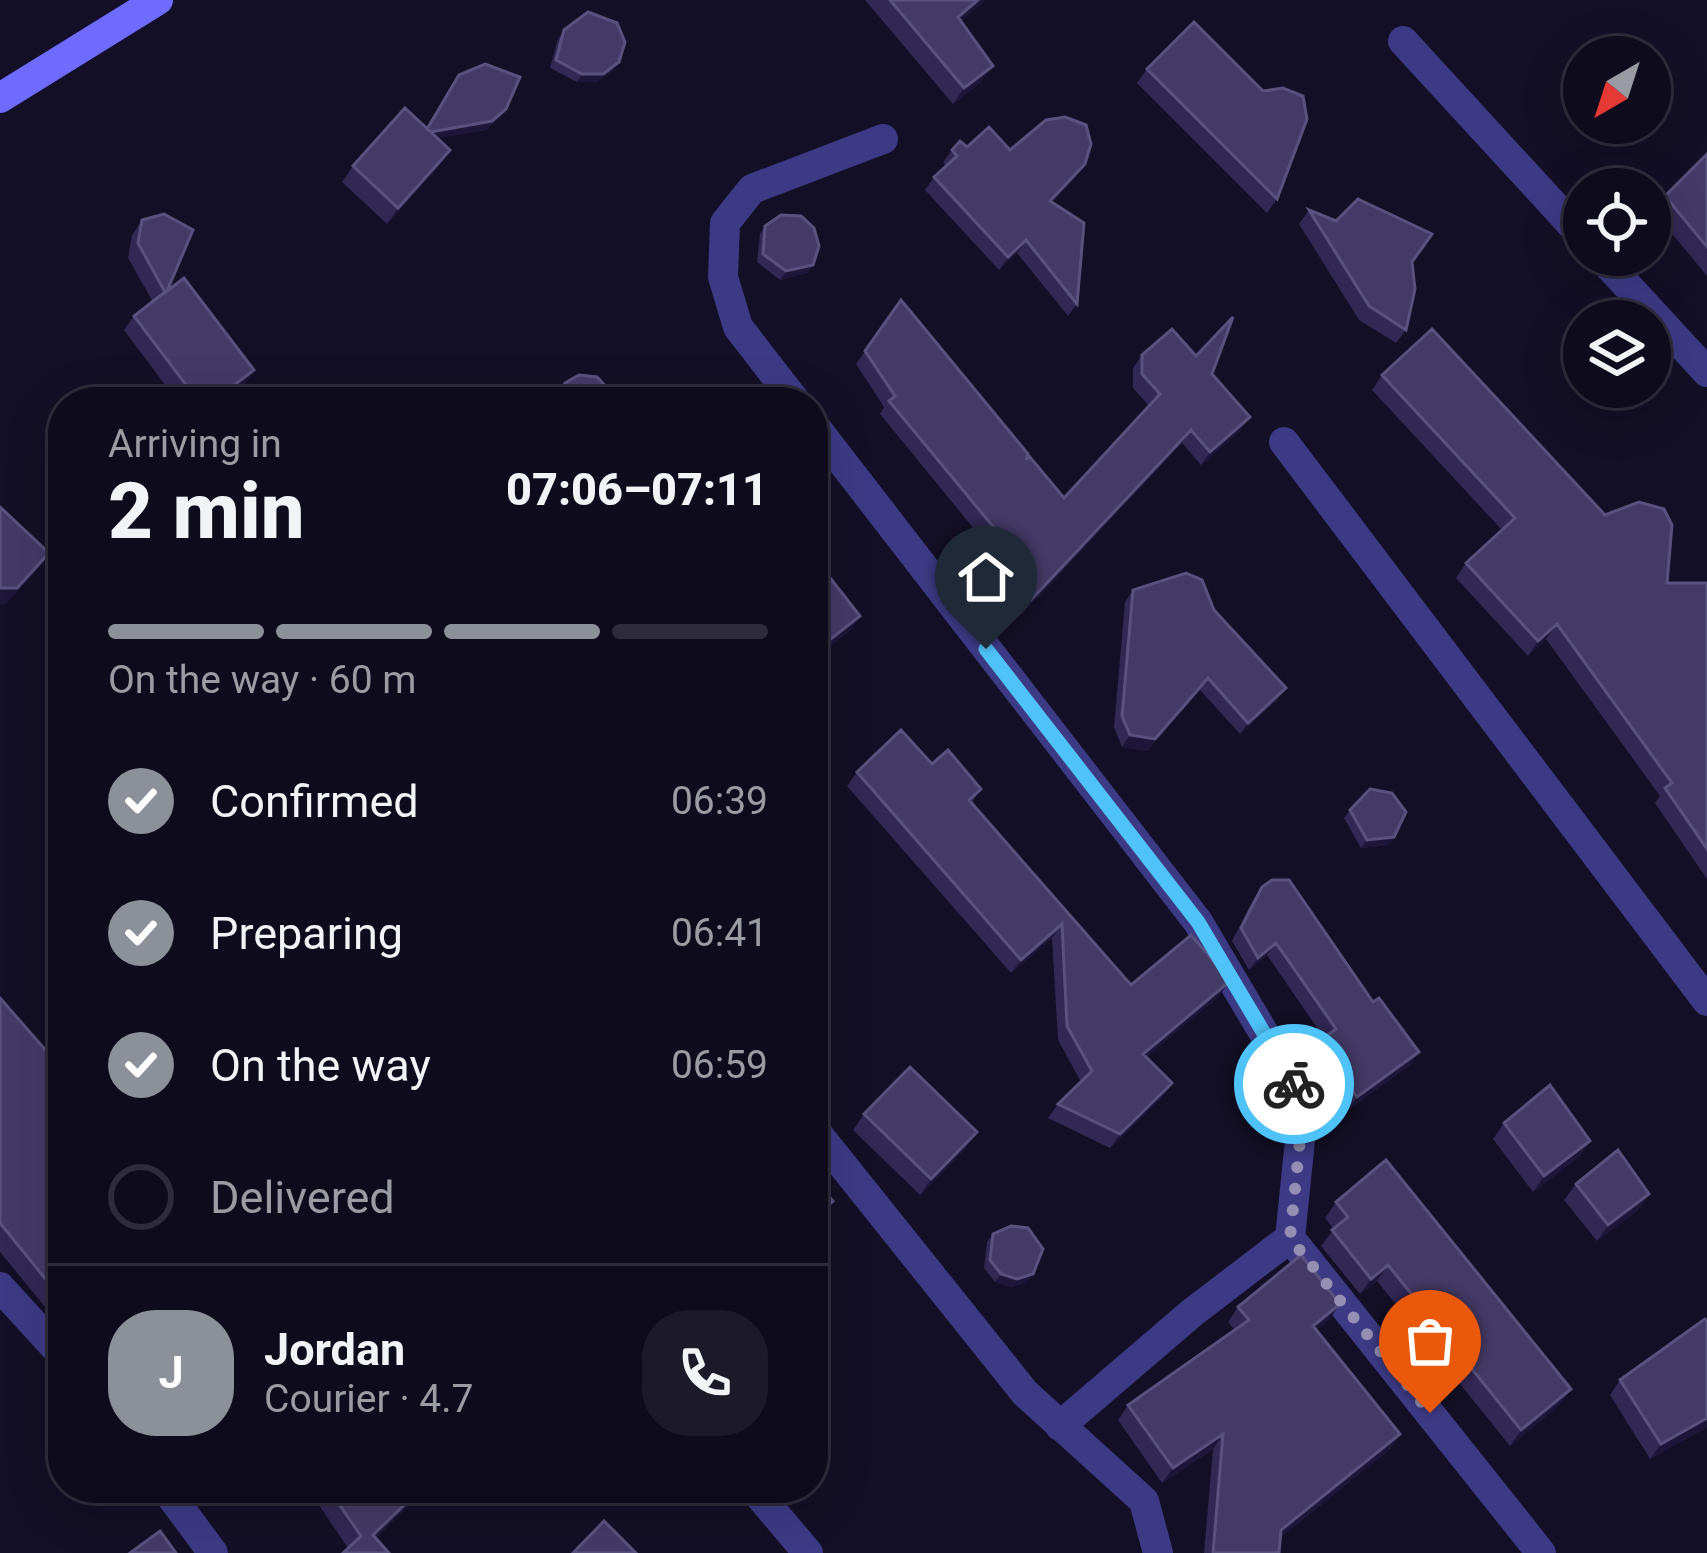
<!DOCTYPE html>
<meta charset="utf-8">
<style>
:root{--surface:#0e0b1c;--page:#1c1929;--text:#f1f3f6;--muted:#9b9ba3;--line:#2e2b3b;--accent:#8c9099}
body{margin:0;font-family:Roboto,sans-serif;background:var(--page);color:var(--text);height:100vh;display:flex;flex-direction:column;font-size:45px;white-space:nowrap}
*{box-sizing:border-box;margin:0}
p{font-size:39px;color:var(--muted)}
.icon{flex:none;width:66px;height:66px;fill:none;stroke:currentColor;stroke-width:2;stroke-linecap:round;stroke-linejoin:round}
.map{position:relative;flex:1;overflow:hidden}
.panel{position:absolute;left:48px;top:387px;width:780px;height:1116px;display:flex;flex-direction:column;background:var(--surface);border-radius:48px;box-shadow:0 12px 48px #0002,0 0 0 3px var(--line)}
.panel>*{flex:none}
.needle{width:78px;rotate:219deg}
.buttons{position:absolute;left:1563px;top:36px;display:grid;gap:24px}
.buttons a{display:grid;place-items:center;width:108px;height:108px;border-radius:50%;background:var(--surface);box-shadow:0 12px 48px #0002,0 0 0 3px var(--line);font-size:60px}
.pin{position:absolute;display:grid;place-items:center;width:102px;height:102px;color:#fff;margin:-123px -51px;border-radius:50% 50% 50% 0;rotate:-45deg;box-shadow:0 0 12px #0007}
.pin .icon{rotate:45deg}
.courier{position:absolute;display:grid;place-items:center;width:120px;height:120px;margin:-60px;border:9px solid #4fc3f7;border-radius:50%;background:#fff;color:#222;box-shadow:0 3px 15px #0007}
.head em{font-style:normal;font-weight:800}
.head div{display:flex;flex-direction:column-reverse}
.head{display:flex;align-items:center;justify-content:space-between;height:204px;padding:0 60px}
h1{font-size:78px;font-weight:800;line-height:90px}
.bar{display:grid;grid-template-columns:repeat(4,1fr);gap:18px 12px;align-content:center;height:144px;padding:0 60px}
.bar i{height:15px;border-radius:9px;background:var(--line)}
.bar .active{background:var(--accent)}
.bar p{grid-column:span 4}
.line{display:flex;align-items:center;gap:30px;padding:0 60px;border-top:3px solid var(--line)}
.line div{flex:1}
.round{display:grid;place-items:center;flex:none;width:126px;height:126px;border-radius:48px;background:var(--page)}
ol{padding:0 60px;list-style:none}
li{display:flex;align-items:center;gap:36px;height:132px}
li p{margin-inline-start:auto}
li .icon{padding:12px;border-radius:50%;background:var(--accent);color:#fff;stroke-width:4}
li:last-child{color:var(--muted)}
li i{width:66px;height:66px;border:6px solid var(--line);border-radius:50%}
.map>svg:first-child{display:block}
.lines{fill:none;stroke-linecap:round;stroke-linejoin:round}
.street{stroke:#3d3a85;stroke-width:30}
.secondary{stroke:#6f6bff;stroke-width:30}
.wall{fill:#312854}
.shaded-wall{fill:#1d163a}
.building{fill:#433a66;stroke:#5a527e;stroke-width:3}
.done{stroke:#948fb3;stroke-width:12;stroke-dasharray:0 21.6}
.route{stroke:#4fc3f7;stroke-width:15}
</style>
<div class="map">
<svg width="1707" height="1553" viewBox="0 0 1707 1553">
<rect width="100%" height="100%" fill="#130f26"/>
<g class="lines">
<!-- street -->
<path class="street" d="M 1403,41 L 1584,238
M 1599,255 L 1707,372
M 796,402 L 738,327 L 723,277 L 725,223 L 752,189 L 883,139
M 813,424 L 1198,922 L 1304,1101 L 1290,1238 L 1541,1553
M 1284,442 L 1707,1001
M 813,1128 L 1025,1393 L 1144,1501 L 1158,1553
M 0,1287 L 63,1356
M 1060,1426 L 1193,1312 L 1290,1238
M 165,1488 L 213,1553
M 753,1488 L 808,1553"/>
<!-- secondary -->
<path class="secondary" d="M 0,98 L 158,0"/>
</g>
<!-- wall -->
<path class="wall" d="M 865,0 L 985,0 L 961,21 L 981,82 L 953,104 Z
M 564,30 L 613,70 L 597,82 L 577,82 L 550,68 L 558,39 Z
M 1147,69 L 1277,199 L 1267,213 L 1137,83 Z
M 500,117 L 486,130 L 437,138 L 439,166 L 387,224 L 342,182 L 353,166 L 426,128 Z
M 967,147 L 1010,150 L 1077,176 L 1052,202 L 1077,304 L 1068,316 L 1017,253 L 999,270 L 925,190 L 934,177 L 946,166 L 943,162 L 952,150 Z
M 1707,154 L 1707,276 L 1654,212 L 1665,196 Z
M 1309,210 L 1412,263 L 1406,330 L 1396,343 L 1359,320 L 1299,224 Z
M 142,220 L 167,291 L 244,385 L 221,402 L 178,402 L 124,330 L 134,316 L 153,302 L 128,258 L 132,235 Z
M 765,226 L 813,265 L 807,273 L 780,280 L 757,262 L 760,234 Z
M 901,300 L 1026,460 L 1064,498 L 1149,406 L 1133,388 L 1133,368 L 1142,355 L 1212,374 L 1241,430 L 1201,465 L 1182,443 L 1022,614 L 988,570 L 997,557 L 880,414 L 884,407 L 856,364 Z
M 1382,375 L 1667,583 L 1707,583 L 1707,879 L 1655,803 L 1660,796 L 1546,639 L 1528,656 L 1456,578 L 1466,563 L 1502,530 L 1372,390 Z
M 1133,590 L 1214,610 L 1277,700 L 1240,734 L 1200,690 L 1147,751 L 1122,747 L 1114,727 L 1125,602 Z
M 932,764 L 981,789 L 972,802 L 1131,985 L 1229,982 L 1219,996 L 1146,1057 L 1172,1083 L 1162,1097 L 1110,1148 L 1048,1118 L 1058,1104 L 1081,1082 L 1058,1040 L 1052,938 L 1011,973 L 847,786 L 857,772 Z
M 1350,810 L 1389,845 L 1361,848 L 1344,818 Z
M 1262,887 L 1410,1065 L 1348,1110 L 1308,1056 L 1317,1043 L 1324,1038 L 1267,955 L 1249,970 L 1232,941 L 1253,900 Z
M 0,998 L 63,1303 L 50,1313 L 0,1252 Z
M 864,1114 L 966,1148 L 920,1195 L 853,1130 Z
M 1504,1123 L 1590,1141 L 1579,1157 L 1533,1192 L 1493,1139 Z
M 1576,1184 L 1649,1194 L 1638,1210 L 1597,1241 L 1564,1200 Z
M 1336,1202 L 1571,1389 L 1559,1405 L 1510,1446 L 1377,1281 L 1360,1294 L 1321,1246 L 1334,1229 L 1325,1218 Z
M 993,1234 L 1027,1282 L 1011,1287 L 995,1282 L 984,1268 L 987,1242 Z
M 1238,1307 L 1330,1319 L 1316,1330 L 1400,1434 L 1390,1449 L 1281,1537 L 1279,1553 L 1204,1553 L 1213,1449 L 1162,1483 L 1118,1420 L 1128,1405 L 1235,1330 L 1228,1322 Z
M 1620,1380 L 1707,1427 L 1650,1459 L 1610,1395 Z
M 316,1488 L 427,1488 L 348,1548 L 312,1495 Z"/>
<!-- shaded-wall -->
<path class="shaded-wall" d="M 978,0 L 985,0 L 947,33 L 958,17 Z
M 619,62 L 613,70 L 597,82 L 577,82 L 582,74 Z
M 993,66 L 981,82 L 953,104 L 964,88 Z
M 506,109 L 500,117 L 486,130 L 418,142 L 424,133 Z
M 450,150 L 439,166 L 387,224 L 398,208 Z
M 1085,164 L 1077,176 L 1041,214 L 1050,201 Z
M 1026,240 L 1017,253 L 999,270 L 1008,257 Z
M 813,265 L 807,273 L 780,280 L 786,271 Z
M 254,370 L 244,385 L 221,402 L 212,402 Z
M 1250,417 L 1241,430 L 1201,465 L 1210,452 Z
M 1191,430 L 1182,443 L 1022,614 L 1031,600 Z
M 49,553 L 38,569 L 6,604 L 0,604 L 0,588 Z
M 860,616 L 851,630 L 813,660 L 813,653 Z
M 1557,624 L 1546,639 L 1528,656 L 1538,641 Z
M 1208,678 L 1147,751 L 1122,747 L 1130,735 Z
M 1286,688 L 1277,700 L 1240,734 L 1248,723 Z
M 1394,837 L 1389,845 L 1361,848 L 1367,840 Z
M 1062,924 L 1052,938 L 1011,973 L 1021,960 Z
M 1276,943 L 1267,955 L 1249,970 L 1258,958 Z
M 1229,982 L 1219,996 L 1133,1068 L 1143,1054 Z
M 1419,1052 L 1410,1065 L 1348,1110 L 1357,1097 Z
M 1172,1083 L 1162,1097 L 1110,1148 L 1120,1134 Z
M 977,1132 L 966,1148 L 920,1195 L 931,1179 Z
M 1590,1141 L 1579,1157 L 1533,1192 L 1544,1176 Z
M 1649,1194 L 1638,1210 L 1597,1241 L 1608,1225 Z
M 833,1201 L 822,1216 L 813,1224 L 813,1218 Z
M 1388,1265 L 1377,1281 L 1360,1294 L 1371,1279 Z
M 1001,1274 L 1033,1274 L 1027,1282 L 1011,1287 L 995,1282 Z
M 63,1296 L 63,1303 L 50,1313 L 61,1298 Z
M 1340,1304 L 1330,1319 L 1302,1341 L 1313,1326 Z
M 1571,1389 L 1559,1405 L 1510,1446 L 1521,1430 Z
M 1707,1418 L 1707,1427 L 1650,1459 L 1661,1444 Z
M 1223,1434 L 1213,1449 L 1162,1483 L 1173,1468 Z
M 1400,1434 L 1390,1449 L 1271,1545 L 1281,1530 Z
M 422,1488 L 427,1488 L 363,1551 L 373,1535 Z"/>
<!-- building -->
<path class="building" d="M 890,0 L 978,0 L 958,17 L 993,66 L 964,88 Z
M 588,12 L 617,23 L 625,42 L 619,62 L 603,74 L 582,74 L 556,60 L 564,30 Z
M 1194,22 L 1263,91 L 1283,88 L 1303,96 L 1307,119 L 1277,199 L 1147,69 Z
M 485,64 L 520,77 L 506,109 L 492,121 L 431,132 L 427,129 L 459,75 Z
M 405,108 L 450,150 L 398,208 L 353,166 Z
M 1065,117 L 1086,125 L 1091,144 L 1085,164 L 1050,201 L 1084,223 L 1077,304 L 1026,240 L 1008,257 L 934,177 L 957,156 L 952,150 L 960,141 L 967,147 L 989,127 L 1010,150 L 1046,120 Z
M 1707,154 L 1707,247 L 1665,196 Z
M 1358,199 L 1432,234 L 1412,262 L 1415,289 L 1406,330 L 1369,306 L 1309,210 L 1336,221 Z
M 164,214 L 193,230 L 167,291 L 184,278 L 254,370 L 212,402 L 199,402 L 134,316 L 165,292 L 138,243 L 142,220 Z
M 781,215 L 801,216 L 814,228 L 819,246 L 813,265 L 786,271 L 763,254 L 765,226 Z
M 901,300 L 1028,454 L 1026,460 L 1029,456 L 1064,498 L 1160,394 L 1142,374 L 1142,355 L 1172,329 L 1196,356 L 1233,317 L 1212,374 L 1250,417 L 1210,452 L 1191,430 L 1031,600 L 998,556 L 1010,547 L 889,401 L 895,396 L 865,351 Z
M 1432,329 L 1605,515 L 1639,502 L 1664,509 L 1672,525 L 1667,583 L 1707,583 L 1707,849 L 1665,788 L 1672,783 L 1557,624 L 1538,641 L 1466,563 L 1515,518 L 1382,375 Z
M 579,375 L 597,377 L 620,402 L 560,402 L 559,399 L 565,383 Z
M 657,391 L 679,397 L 681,402 L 620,402 Z
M 0,507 L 49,553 L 17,588 L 0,588 Z
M 813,556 L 860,616 L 813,653 Z
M 1186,573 L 1202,580 L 1214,610 L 1286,688 L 1248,723 L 1208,678 L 1155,739 L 1130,735 L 1122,716 L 1133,590 Z
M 901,730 L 932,764 L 948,750 L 981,789 L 969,800 L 1131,985 L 1191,935 L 1223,972 L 1229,982 L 1143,1054 L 1172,1083 L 1120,1134 L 1058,1104 L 1092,1071 L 1067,1026 L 1062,924 L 1021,960 L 857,772 Z
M 1370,789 L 1392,793 L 1406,812 L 1394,837 L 1367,840 L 1350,810 Z
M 1272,880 L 1289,880 L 1373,1002 L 1379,998 L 1419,1052 L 1357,1097 L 1317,1043 L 1336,1029 L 1276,943 L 1258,958 L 1241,928 L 1262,887 Z
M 0,998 L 63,1070 L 63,1296 L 61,1298 L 0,1223 Z
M 910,1067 L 977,1132 L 931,1179 L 864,1114 Z
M 1550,1085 L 1590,1141 L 1544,1176 L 1504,1123 Z
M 1618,1150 L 1649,1194 L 1608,1225 L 1576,1184 Z
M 1386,1160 L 1571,1389 L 1521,1430 L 1388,1265 L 1371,1279 L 1332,1230 L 1348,1217 L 1336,1202 Z
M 813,1177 L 833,1201 L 813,1218 Z
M 1011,1226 L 1028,1228 L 1043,1249 L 1033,1274 L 1017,1279 L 1001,1274 L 990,1260 L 993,1234 Z
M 1301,1255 L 1340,1304 L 1313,1326 L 1400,1434 L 1281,1530 L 1279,1553 L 1213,1553 L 1223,1434 L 1173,1468 L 1128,1405 L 1249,1320 L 1238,1307 Z
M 1705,1319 L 1707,1321 L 1707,1418 L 1661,1444 L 1620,1380 Z
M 328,1488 L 422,1488 L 373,1535 L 389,1553 L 343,1553 L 361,1536 Z
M 604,1521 L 636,1553 L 573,1553 Z
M 160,1531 L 176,1553 L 130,1553 Z"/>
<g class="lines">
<!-- done -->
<path class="done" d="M 1294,1084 L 1304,1101 L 1290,1238 L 1430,1413"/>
<!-- route -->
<path class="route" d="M 986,649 L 1198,922 L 1294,1084"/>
</g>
</svg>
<div class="buttons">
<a><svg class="needle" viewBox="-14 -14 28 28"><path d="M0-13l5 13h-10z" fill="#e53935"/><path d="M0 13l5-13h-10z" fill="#9b9ba3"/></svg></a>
<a><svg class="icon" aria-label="locate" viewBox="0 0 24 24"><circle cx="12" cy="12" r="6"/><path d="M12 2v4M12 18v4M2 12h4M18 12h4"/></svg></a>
<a><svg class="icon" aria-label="layers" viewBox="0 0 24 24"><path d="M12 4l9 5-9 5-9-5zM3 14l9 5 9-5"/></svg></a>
</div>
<div class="pin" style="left:1430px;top:1413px;background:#ea580c"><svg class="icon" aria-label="bag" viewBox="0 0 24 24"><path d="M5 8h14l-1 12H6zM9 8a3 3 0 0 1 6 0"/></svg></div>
<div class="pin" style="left:986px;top:649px;background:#1f2937"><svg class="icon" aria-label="home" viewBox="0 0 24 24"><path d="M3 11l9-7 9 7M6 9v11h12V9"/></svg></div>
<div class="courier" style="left:1294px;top:1084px"><svg class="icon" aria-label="bike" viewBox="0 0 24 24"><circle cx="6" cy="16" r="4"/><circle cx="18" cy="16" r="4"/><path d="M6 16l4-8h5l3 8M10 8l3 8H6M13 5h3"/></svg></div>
<section class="panel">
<div class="head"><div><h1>2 min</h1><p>Arriving in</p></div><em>07:06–07:11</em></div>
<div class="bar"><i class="active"></i><i class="active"></i><i class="active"></i><i></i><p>On the way · 60 m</p></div>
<ol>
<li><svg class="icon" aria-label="check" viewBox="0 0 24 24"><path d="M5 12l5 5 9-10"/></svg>Confirmed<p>06:39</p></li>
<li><svg class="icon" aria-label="check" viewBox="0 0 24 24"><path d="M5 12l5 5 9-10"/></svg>Preparing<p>06:41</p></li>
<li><svg class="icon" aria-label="check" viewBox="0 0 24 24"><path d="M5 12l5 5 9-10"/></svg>On the way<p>06:59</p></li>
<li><i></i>Delivered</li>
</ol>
<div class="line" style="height:216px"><b class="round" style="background:var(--accent);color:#fff">J</b><div><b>Jordan</b><p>Courier · 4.7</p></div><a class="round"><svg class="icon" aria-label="phone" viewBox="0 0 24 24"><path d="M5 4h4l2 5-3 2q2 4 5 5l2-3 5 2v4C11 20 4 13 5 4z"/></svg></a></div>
</section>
</div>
